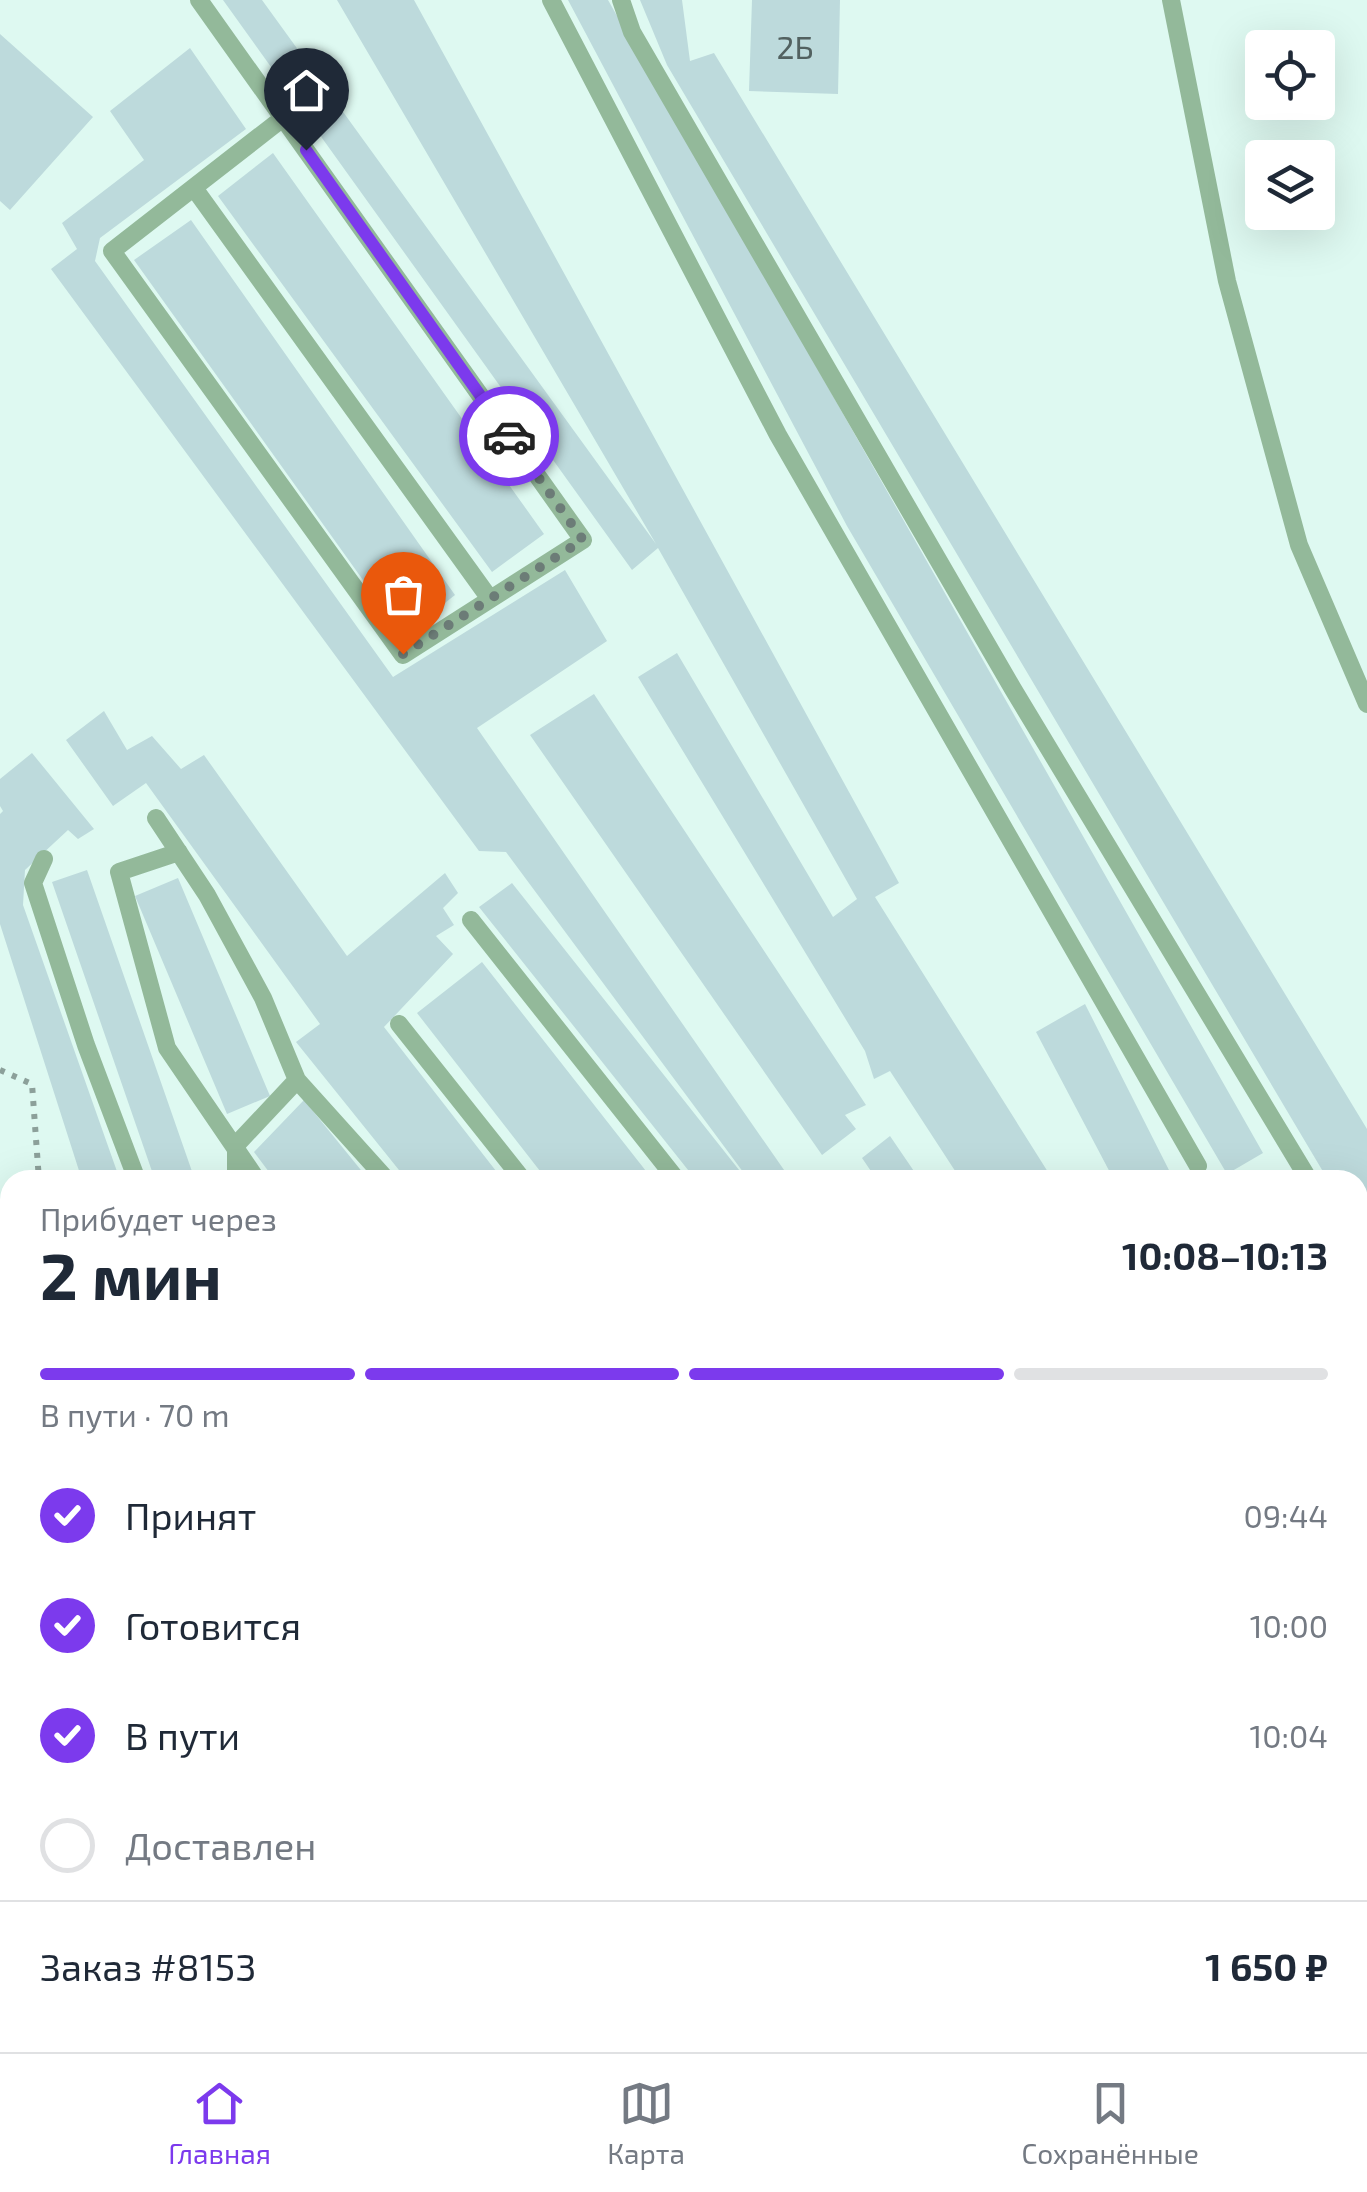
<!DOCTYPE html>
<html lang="ru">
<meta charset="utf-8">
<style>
:root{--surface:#fff;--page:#f2f2f3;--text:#1f2937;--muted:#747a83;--line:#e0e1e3;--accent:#7c3aed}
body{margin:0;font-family:"Exo 2",sans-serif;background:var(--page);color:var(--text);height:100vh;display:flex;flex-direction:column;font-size:38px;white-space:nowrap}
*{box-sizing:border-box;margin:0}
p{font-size:32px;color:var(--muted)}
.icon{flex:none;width:55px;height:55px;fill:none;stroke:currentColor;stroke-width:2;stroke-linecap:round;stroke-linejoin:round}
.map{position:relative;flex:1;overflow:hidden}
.details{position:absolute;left:0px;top:1170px;width:1368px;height:882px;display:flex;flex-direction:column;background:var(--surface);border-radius:30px 30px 0 0;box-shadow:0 10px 40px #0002}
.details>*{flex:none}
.fabs{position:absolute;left:1245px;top:30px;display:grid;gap:20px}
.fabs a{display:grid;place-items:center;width:90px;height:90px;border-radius:10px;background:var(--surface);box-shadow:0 10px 40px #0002;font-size:50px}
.pin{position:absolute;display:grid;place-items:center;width:85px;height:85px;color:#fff;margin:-102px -42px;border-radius:50% 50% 50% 0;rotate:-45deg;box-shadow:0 0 10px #0007}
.pin .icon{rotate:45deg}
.courier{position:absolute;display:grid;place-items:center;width:100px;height:100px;margin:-50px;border:8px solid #7c3aed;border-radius:50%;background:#fff;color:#222;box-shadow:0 2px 12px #0007}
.overview em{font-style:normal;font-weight:700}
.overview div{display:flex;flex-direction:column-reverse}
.overview{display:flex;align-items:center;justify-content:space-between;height:170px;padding:0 40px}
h1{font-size:65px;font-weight:700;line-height:75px}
.bar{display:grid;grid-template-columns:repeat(4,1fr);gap:15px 10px;align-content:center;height:120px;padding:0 40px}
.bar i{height:12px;border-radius:8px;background:var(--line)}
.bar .current{background:var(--accent)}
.bar p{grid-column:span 4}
.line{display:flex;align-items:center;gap:25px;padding:0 40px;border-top:2px solid var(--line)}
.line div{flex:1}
ol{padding:0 40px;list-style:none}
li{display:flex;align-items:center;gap:30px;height:110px}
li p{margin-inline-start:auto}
li .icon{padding:10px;border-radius:50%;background:var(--accent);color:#fff;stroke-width:4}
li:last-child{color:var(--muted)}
li i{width:55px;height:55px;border:5px solid var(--line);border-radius:50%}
.tab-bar{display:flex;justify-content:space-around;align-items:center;height:140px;border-top:2px solid var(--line);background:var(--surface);font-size:28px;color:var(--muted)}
.tab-bar a{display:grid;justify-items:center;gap:5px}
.tab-bar .current{color:var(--accent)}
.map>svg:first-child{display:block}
.forest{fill:url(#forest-firs)}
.park{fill:url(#park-dots)}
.building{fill:#bddadc}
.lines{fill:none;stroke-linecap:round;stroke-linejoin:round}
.path{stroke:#8ca09a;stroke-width:6;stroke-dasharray:5 8;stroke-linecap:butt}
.service{stroke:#93b99a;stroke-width:18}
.minor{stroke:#93b99a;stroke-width:28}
.done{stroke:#6c7c77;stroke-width:10;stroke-dasharray:0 18}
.route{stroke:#7c3aed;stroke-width:12}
.labels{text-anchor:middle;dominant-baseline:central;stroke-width:9;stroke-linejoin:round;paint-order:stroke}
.number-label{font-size:32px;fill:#526160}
</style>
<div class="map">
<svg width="1367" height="2052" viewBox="0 0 1367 2052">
<defs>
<pattern id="forest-firs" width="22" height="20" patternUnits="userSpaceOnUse" patternTransform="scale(2.5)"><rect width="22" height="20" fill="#b6c993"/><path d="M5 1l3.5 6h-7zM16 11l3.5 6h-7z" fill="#94a479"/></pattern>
<pattern id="park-dots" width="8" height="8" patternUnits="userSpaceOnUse" patternTransform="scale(2.5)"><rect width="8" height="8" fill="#cbd8b3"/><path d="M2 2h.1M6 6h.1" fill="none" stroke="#afba9b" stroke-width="1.8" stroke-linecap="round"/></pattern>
</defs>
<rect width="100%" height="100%" fill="#def9f1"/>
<!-- forest -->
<path class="forest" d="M 1358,1662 L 1367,1677 L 1367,1951 L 1358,1936 Z"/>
<!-- park -->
<path class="park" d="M 10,1490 L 10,1594 L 0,1594 L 0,1497 L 9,1497 Z"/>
<!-- building -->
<path class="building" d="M 223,0 L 262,0 L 656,544 L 337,0 L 414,0 L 899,883 L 875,897 L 1053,1180 L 961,1180 L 890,1071 L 874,1079 L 865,1051 L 638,677 L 677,653 L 833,917 L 857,899 L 658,548 L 632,570 Z
M 568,0 L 608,0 L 1263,1153 L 1227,1174 L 847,526 Z
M 640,0 L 682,0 L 690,61 L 714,53 L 1367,1129 L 1367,1246 L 1358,1230 L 1358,1180 L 1328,1180 L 667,65 Z
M 752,0 L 840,0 L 838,94 L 749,91 Z
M 0,34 L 93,117 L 10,210 L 0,201 Z
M 190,48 L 246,129 L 100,238 L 95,261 L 393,677 L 565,570 L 607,641 L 477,728 L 791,1180 L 749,1180 L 506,852 L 479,851 L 51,269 L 77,249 L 62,223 L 144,160 L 110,111 Z
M 273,153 L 544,534 L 492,572 L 218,196 Z
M 191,220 L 455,595 L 403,636 L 134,260 Z
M 594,694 L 866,1105 L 845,1115 L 856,1129 L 822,1155 L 530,735 Z
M 104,711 L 127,750 L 152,736 L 181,769 L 204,755 L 347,956 L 445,873 L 458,893 L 443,908 L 454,925 L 436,936 L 453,954 L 384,1027 L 503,1180 L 407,1180 L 296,1042 L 320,1024 L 146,783 L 113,806 L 66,740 Z
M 32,753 L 94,829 L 78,839 L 68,830 L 25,870 L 23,905 L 120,1180 L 82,1180 L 0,924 L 0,814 L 3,811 L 0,806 L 0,779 Z
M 87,870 L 195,1180 L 155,1180 L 52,882 Z
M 178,878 L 270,1096 L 227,1114 L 135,896 Z
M 512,883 L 747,1180 L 696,1180 L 479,907 Z
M 482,962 L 653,1180 L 547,1180 L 417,1013 Z
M 1085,1004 L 1174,1180 L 1114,1180 L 1036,1032 Z
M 304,1100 L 369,1180 L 275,1180 L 254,1152 Z
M 890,1136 L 920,1180 L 877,1180 L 862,1158 Z
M 1358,1276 L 1367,1292 L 1367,1489 L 1358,1470 Z
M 1358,1551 L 1367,1571 L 1367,1661 L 1358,1643 Z
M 1358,1931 L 1367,1946 L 1367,2017 L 1358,2003 Z
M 0,2004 L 10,2004 L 10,2042 L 60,2042 L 60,2052 L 0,2052 Z
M 177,2042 L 227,2042 L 227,2052 L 178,2052 Z
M 534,2042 L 588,2042 L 588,2052 L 533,2052 Z
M 630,2042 L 721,2042 L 711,2048 L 664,2047 L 664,2052 L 629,2052 Z
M 989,2042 L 1046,2042 L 1034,2052 L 980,2052 Z
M 1117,2042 L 1223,2042 L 1227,2048 L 1221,2052 L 1105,2052 Z
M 1290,2042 L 1337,2042 L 1344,2052 L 1277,2052 Z"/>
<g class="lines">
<!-- path -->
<path class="path" d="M 0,1070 L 32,1084 L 39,1180"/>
<!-- service -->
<path class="service" d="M 199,0 L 583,540 L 403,655 L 112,251 L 283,118
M 551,0 L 778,435 L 1198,1166
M 621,0 L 632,32 L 1013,689 L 1309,1180
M 1171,0 L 1227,281 L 1299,545 L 1367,704
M 194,188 L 490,599
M 156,818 L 207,895 L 263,998 L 297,1080 L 387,1180
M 179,852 L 119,872 L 167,1048 L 257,1180
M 44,859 L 33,883 L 86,1045 L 137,1180
M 471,920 L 677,1180
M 399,1024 L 523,1180
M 236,1180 L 236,1145 L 297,1080
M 1358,1261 L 1367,1277
M 1358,2040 L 1366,2052
M 734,2052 L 747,2042
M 1066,2052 L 1075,2042"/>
<!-- minor -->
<path class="minor" d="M 0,1611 L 10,1611
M 94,2042 L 94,2052"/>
</g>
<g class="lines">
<!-- done -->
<path class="done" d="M 403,654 L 583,540 L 509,436"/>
<!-- route -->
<path class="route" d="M 306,150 L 509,436"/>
</g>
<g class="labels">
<!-- number labels -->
<g class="number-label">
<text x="795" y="46">2Б</text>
</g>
</g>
</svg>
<div class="fabs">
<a><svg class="icon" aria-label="locate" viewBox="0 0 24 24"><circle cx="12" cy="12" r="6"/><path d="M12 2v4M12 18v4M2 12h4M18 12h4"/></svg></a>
<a><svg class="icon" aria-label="layers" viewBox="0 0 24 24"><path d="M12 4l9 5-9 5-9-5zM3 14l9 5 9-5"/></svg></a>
</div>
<div class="pin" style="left:403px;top:654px;background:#ea580c"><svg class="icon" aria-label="bag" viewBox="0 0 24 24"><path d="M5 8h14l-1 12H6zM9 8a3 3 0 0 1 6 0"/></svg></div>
<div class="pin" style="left:306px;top:150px;background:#1f2937"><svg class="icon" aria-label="home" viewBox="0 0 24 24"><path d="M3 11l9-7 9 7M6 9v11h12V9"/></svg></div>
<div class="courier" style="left:509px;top:436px"><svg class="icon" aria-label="car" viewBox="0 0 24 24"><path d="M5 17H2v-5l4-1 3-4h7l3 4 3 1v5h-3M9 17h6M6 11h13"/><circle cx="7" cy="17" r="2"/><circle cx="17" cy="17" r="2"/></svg></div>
<section class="details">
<div class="overview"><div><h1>2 мин</h1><p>Прибудет через</p></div><em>10:08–10:13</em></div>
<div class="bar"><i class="current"></i><i class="current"></i><i class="current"></i><i></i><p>В пути · 70 m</p></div>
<ol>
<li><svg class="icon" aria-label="check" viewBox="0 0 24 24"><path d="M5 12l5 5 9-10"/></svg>Принят<p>09:44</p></li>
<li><svg class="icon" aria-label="check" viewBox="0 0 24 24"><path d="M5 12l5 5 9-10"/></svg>Готовится<p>10:00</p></li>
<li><svg class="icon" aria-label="check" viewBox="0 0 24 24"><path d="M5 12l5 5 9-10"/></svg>В пути<p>10:04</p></li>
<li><i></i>Доставлен</li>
</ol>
<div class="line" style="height:130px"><div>Заказ #8153</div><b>1 650 ₽</b></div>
</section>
</div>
<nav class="tab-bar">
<a class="current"><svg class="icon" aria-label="home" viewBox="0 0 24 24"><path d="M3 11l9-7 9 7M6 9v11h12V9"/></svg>Главная</a>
<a><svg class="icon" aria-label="map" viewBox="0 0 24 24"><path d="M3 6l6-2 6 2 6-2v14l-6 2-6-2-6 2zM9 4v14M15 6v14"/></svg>Карта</a>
<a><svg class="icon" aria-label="saved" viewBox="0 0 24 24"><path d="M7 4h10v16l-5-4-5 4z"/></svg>Сохранённые</a>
</nav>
